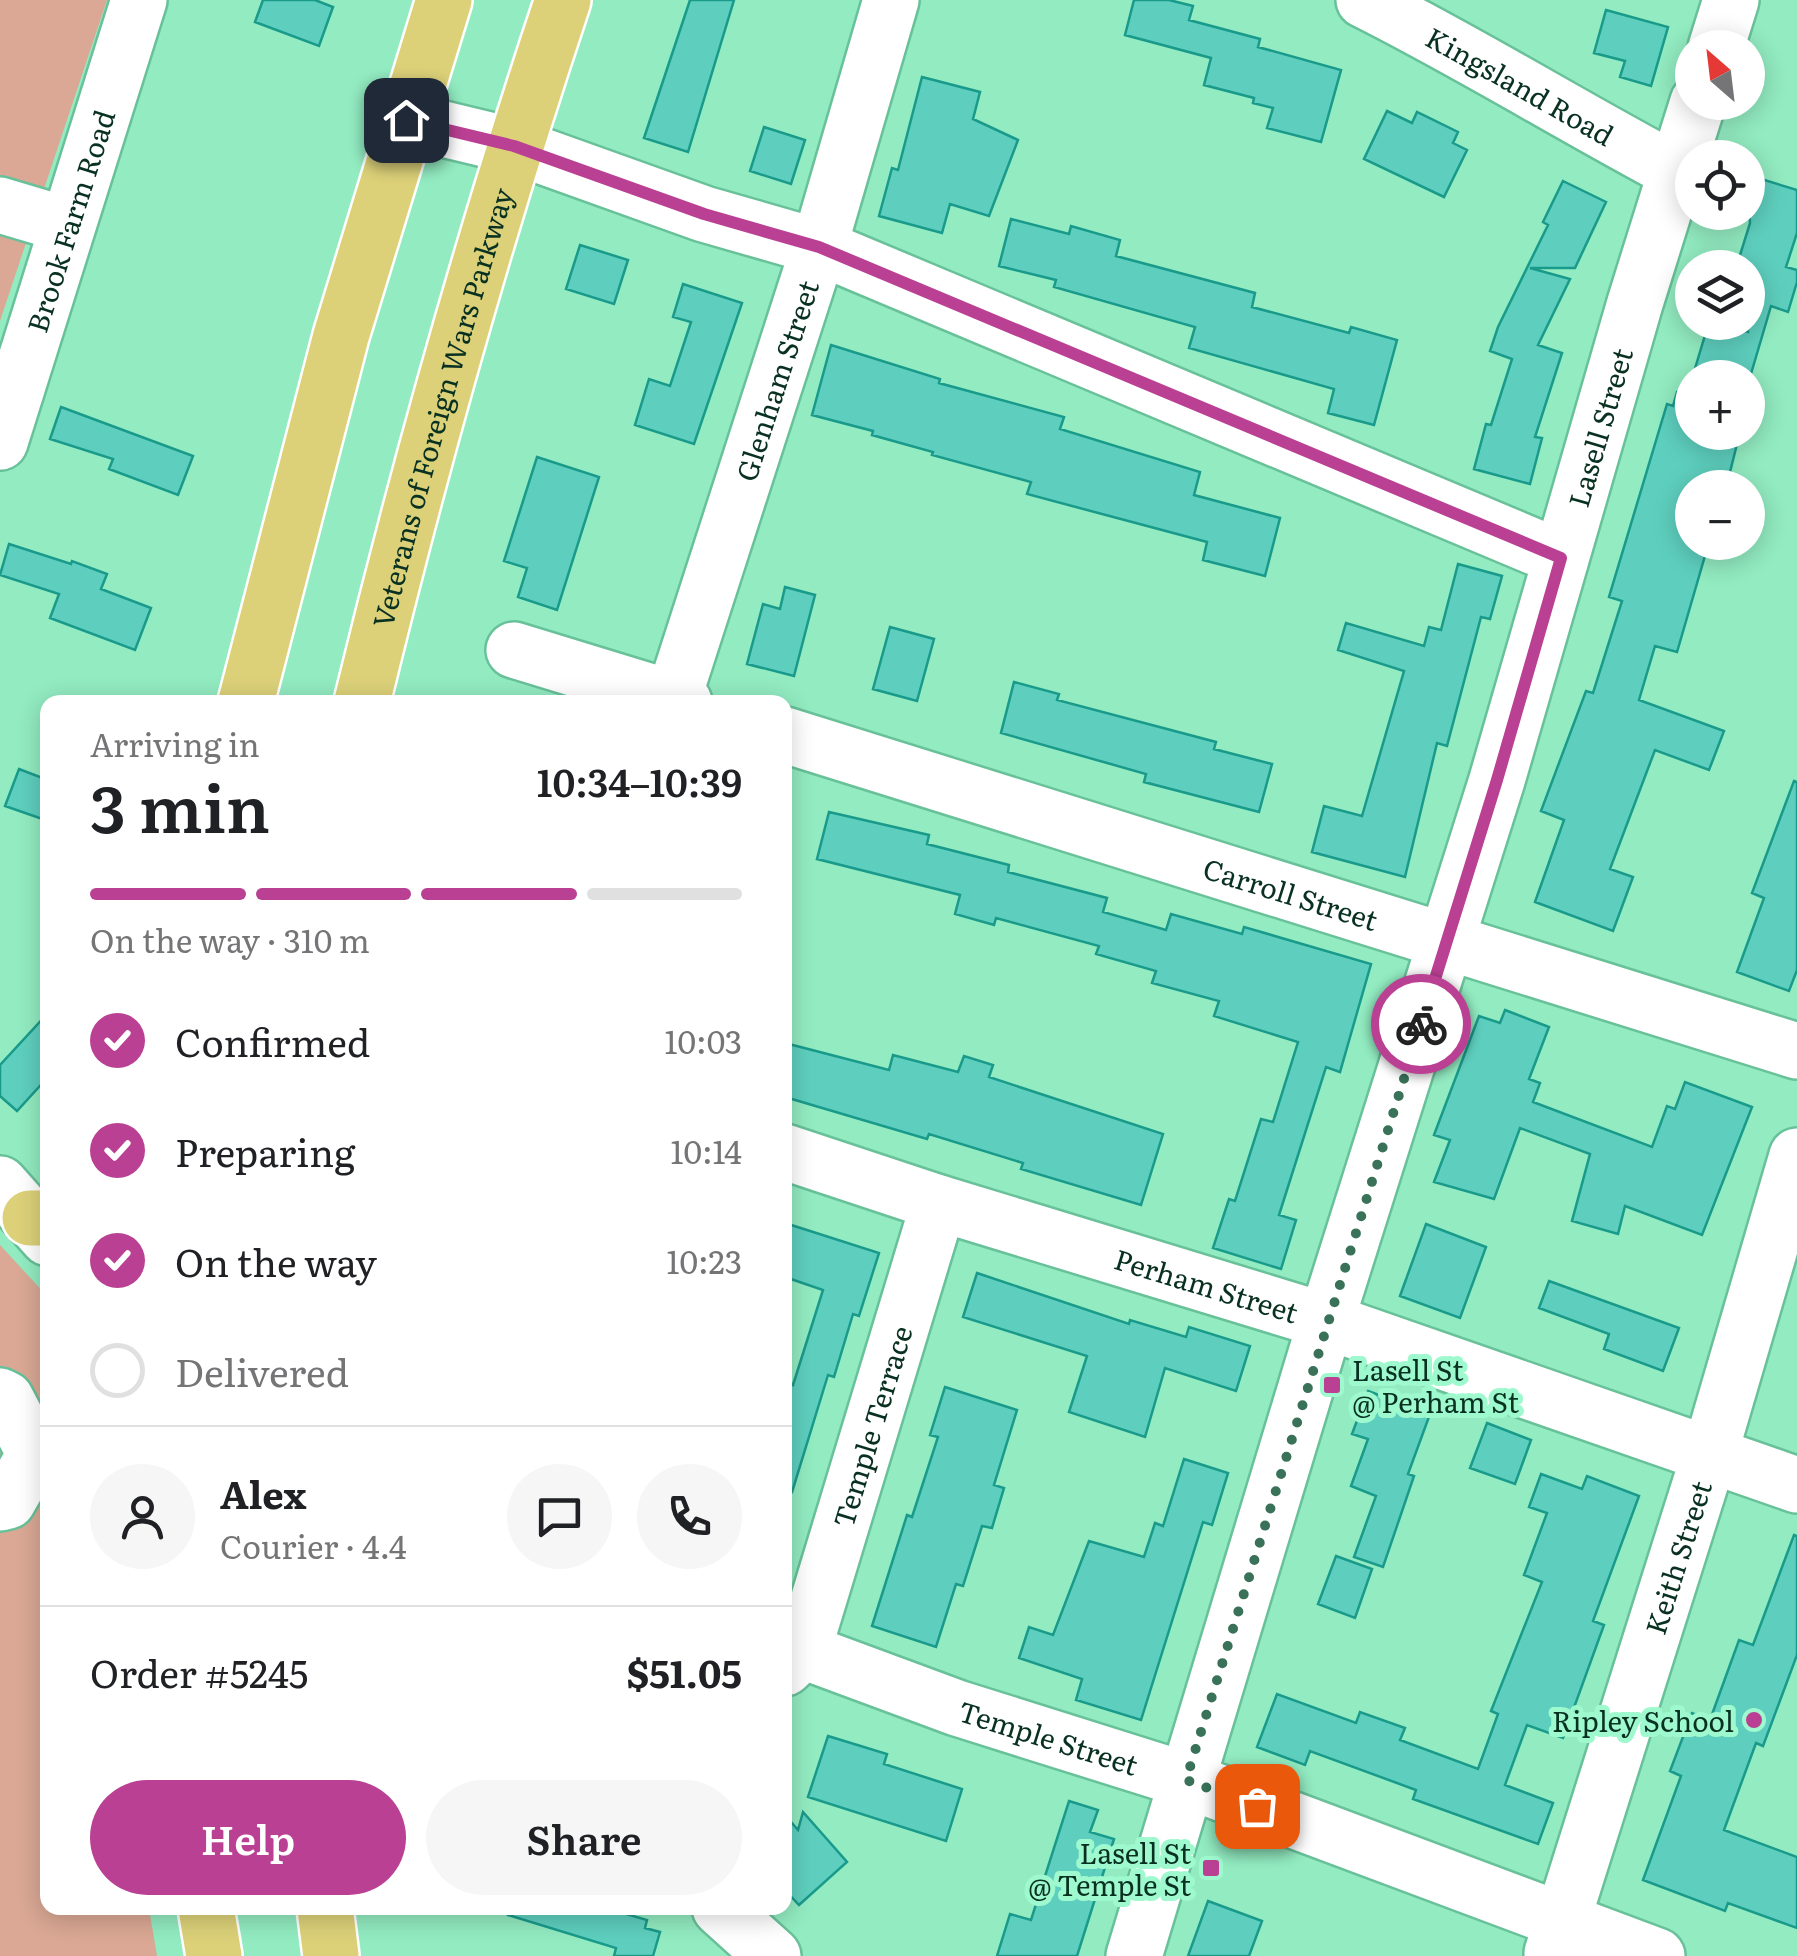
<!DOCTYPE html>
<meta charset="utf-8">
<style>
:root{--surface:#fff;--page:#f6f6f6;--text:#202124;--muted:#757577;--line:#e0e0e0;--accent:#ba4093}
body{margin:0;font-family:Literata,serif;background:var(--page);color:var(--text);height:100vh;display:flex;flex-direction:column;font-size:38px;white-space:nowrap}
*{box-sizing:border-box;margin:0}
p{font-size:32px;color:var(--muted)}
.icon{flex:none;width:55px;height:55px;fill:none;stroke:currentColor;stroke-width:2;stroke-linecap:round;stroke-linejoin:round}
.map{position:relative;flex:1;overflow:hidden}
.drawer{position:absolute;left:40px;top:695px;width:752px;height:1220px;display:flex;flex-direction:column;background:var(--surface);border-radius:20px;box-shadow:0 5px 25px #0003}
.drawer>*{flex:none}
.needle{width:65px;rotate:332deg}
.controls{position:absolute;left:1675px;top:30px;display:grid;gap:20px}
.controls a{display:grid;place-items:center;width:90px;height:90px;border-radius:50%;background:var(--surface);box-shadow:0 5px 25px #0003;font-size:50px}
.pin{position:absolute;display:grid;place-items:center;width:85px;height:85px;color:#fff;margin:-42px;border-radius:20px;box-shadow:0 5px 15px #0006}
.courier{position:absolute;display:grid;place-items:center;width:100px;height:100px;margin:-50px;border:8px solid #ba4093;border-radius:50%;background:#fff;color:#222;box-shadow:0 2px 12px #0007}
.summary em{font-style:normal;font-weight:600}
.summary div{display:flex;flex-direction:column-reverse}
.summary{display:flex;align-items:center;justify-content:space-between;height:170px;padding:0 50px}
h1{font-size:65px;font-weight:600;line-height:75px}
.bar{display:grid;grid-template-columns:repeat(4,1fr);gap:15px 10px;align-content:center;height:120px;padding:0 50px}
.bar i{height:12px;border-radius:8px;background:var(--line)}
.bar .current{background:var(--accent)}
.bar p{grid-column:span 4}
.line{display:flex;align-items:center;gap:25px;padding:0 50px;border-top:2px solid var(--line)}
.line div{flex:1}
.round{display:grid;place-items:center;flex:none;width:105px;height:105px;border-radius:52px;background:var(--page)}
ol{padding:0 50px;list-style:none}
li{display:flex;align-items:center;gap:30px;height:110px}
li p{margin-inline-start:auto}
li .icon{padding:10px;border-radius:50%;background:var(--accent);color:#fff;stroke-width:4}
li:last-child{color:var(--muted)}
li i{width:55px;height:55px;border:5px solid var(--line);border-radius:50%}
.button{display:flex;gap:20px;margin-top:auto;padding:20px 50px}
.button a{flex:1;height:115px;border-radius:60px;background:var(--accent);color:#fff;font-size:40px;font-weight:600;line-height:115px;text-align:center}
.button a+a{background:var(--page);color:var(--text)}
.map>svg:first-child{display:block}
.green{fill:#daa894}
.building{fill:#5ecfbe;stroke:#199a8b;stroke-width:2.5}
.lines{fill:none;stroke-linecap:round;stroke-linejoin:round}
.minor-casing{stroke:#68c199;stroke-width:60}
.highway-casing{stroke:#fff;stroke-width:60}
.minor{stroke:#fff;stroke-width:55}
.highway{stroke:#dcd179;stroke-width:55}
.done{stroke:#397259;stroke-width:10;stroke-dasharray:0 18}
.route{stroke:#ba4093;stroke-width:12}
.poi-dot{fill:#ba4093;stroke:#9ff9ce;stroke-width:4}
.labels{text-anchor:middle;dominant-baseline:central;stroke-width:10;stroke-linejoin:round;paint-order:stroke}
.street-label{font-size:28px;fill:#093121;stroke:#9ff9ce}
.poi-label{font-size:28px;fill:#093121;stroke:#9ff9ce;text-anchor:end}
</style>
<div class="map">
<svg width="1797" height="1956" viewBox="0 0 1797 1956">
<rect width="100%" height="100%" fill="#92ebc1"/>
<!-- green -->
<path class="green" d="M 0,0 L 107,0 L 0,321 Z
M 0,1245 L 47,1296 L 48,1908 L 149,1908 L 157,1956 L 0,1956 Z"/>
<!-- building -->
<path class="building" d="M 263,0 L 315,0 L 333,7 L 319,46 L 255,22 Z
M 690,0 L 734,0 L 688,152 L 644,138 Z
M 1134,0 L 1169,0 L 1193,6 L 1189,20 L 1260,39 L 1258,47 L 1341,70 L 1321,142 L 1267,128 L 1273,108 L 1253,103 L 1254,98 L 1204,85 L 1211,58 L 1125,35 Z
M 1606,10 L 1668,27 L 1651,86 L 1620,77 L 1625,61 L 1594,53 Z
M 922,77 L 980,92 L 973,119 L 1018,140 L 989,216 L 950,204 L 942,233 L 879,216 L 892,168 L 898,170 Z
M 1387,111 L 1412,123 L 1417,112 L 1458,132 L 1453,143 L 1467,150 L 1444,197 L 1364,159 Z
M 764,127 L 805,140 L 791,184 L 750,171 Z
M 1748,175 L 1797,190 L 1797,233 L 1786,267 L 1797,270 L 1797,282 L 1788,312 L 1771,306 L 1748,384 L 1748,378 L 1692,378 L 1692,432 L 1740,432 L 1726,488 L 1692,488 L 1692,542 L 1709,542 L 1677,652 L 1655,646 L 1639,700 L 1724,731 L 1709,770 L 1655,750 L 1610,869 L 1633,877 L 1613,931 L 1535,902 L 1564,820 L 1541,811 L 1586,691 L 1593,693 L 1622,601 L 1609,597 L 1667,404 L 1673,406 L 1677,392 L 1687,395 L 1709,322 L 1748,332 L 1748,268 L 1736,268 L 1750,223 Z
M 1563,181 L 1606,202 L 1575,268 L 1530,268 L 1570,279 L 1538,345 L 1562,353 L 1535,437 L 1542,438 L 1530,484 L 1474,469 L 1486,424 L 1491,425 L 1512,359 L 1490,351 L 1498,327 L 1548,225 L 1543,222 Z
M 1011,219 L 1069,234 L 1071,226 L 1120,240 L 1116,256 L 1255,293 L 1252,307 L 1349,333 L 1351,327 L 1397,340 L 1374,425 L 1328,413 L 1334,389 L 1189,348 L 1195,327 L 1054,287 L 1056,280 L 999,266 Z
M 580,245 L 628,260 L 614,304 L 566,289 Z
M 683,284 L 742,303 L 694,444 L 635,425 L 649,379 L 670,386 L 691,322 L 673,317 Z
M 831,345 L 940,379 L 939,383 L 1064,417 L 1060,429 L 1200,472 L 1194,495 L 1280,518 L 1265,576 L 1203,560 L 1207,542 L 1027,494 L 1031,482 L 932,455 L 933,452 L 872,435 L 873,431 L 812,415 Z
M 61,407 L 193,456 L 178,495 L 109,469 L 113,459 L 50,439 Z
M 537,457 L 599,477 L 557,610 L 518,597 L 527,568 L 504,561 Z
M 9,544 L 71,564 L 72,561 L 107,574 L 101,589 L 151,608 L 135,650 L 50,618 L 59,594 L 0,575 Z
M 1458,564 L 1502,576 L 1490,619 L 1481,617 L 1447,746 L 1437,743 L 1405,877 L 1312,852 L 1324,806 L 1362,816 L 1404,671 L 1338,650 L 1346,623 L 1424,646 L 1429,627 L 1441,630 Z
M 785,587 L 815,595 L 794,676 L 747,664 L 763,604 L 780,609 Z
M 890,627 L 934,639 L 917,701 L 873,689 Z
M 1014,682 L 1059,694 L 1057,700 L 1216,742 L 1214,749 L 1272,764 L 1259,812 L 1144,782 L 1146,774 L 1001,733 Z
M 19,769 L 48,780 L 48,821 L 5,806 Z
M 1794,781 L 1797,782 L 1797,970 L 1789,991 L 1737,972 L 1764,898 L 1752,893 Z
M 829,812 L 929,835 L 927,844 L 1009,865 L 1008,872 L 1107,898 L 1103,912 L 1166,930 L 1171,914 L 1242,934 L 1244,927 L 1371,964 L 1340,1072 L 1326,1067 L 1279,1215 L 1296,1220 L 1281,1269 L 1213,1248 L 1229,1199 L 1235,1201 L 1261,1119 L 1273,1122 L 1298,1042 L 1214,1016 L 1219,1001 L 1152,983 L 1156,971 L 1096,954 L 1099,946 L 996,918 L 994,925 L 955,914 L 960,895 L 817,859 Z
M 1505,1010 L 1549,1027 L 1529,1079 L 1540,1083 L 1533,1102 L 1652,1147 L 1667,1106 L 1675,1109 L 1685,1082 L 1752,1107 L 1702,1235 L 1625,1206 L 1618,1234 L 1572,1221 L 1590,1154 L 1520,1128 L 1494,1199 L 1434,1182 L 1450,1140 L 1434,1135 L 1479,1016 L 1500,1023 Z
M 48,1013 L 48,1077 L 17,1111 L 0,1096 L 0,1065 Z
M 785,1043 L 889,1070 L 893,1055 L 958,1072 L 964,1056 L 993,1065 L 989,1077 L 1163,1134 L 1141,1205 L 1021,1169 L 1023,1163 L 929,1134 L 927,1139 L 785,1097 Z
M 785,1223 L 879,1253 L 859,1316 L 853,1314 L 834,1377 L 828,1375 L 792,1492 L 785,1491 L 785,1382 L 793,1385 L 823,1290 L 785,1277 Z
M 1426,1224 L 1486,1247 L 1460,1318 L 1400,1296 Z
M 977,1273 L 1129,1324 L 1130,1320 L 1186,1337 L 1189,1327 L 1250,1346 L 1236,1391 L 1165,1368 L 1145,1437 L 1069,1412 L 1087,1356 L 963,1317 Z
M 1549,1281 L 1679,1328 L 1663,1371 L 1604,1349 L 1609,1334 L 1539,1308 Z
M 945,1387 L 1017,1410 L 994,1485 L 1004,1488 L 992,1528 L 982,1526 L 963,1586 L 956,1584 L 936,1647 L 872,1626 L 907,1515 L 912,1517 L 938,1437 L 930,1435 Z
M 1368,1391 L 1430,1414 L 1408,1474 L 1414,1476 L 1383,1567 L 1354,1557 L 1376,1496 L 1351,1486 L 1368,1439 L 1352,1434 Z
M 1487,1423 L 1531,1440 L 1515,1484 L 1470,1468 Z
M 1184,1459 L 1228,1473 L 1212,1525 L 1203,1522 L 1141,1720 L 1076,1700 L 1082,1679 L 1019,1658 L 1029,1627 L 1053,1635 L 1089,1541 L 1144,1557 L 1155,1523 L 1163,1526 Z
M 1541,1474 L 1582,1489 L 1587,1476 L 1639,1496 L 1593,1621 L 1604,1625 L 1563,1738 L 1527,1725 L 1505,1785 L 1553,1803 L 1538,1844 L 1413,1799 L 1416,1790 L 1310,1751 L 1305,1765 L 1257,1747 L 1277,1694 L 1356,1723 L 1360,1712 L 1405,1728 L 1400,1740 L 1478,1769 L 1498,1714 L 1491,1711 L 1542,1582 L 1524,1575 L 1547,1513 L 1529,1507 Z
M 1794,1535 L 1797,1536 L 1797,1655 L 1763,1746 L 1756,1743 L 1724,1830 L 1797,1857 L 1797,1928 L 1728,1903 L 1725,1911 L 1643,1880 L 1681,1776 L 1670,1771 L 1692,1713 L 1710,1720 L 1739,1640 L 1753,1645 Z
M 1336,1556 L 1372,1569 L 1355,1618 L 1318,1604 Z
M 828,1736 L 887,1754 L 884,1764 L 962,1789 L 946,1841 L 808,1797 Z
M 1069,1801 L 1098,1810 L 1090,1832 L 1114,1839 L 1077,1956 L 997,1956 L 1010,1914 L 1031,1920 Z
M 803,1812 L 847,1862 L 799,1905 L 785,1890 L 785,1815 L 798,1830 Z
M 1208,1901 L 1262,1921 L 1249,1956 L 1188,1956 Z
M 509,1908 L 606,1908 L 647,1920 L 645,1928 L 660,1932 L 653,1956 L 614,1956 L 616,1948 L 508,1915 Z"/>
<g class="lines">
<defs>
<g id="minor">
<path id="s1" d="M 1364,0 C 1470,53 1571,116 1675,171"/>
<path d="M 1716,48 L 1731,0"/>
<path d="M 406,120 L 514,146 L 704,214 L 819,247 L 1561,558"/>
<path d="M 0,205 L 67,225"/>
<path id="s2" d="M 0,442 L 139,0"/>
<path d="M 514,650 L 684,702"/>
<path id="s3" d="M 672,702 L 819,247 L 891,0"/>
<path id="s4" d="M 785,735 L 1797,1051"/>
<path id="s5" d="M 785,1152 L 939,1203 L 1326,1321 L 1797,1485"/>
<path d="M 0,1184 L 48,1238"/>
<path d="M 0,1396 L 6,1399 L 35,1454 L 8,1501 L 0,1503"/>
<path id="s6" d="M 803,1651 L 939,1203"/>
<path id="s7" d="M 785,1668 L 803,1651 L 957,1708 L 1186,1780 L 1657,1956"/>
<path d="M 720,1908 L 773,1956"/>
<path id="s8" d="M 1552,1953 L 1710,1453 L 1797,1156"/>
<path id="s9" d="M 1134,1956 L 1326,1321 L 1497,780 L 1635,303 L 1698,102"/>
</g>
<g id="highway">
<path d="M 246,702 L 341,336 L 444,0"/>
<path id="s10" d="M 362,702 C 420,464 485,233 563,0"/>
<path d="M 30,1218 L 48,1218"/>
<path d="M 206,1908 L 214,1956"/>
<path d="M 325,1908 L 331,1956"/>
</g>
</defs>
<!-- minor casing -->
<use href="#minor" class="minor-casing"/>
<!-- highway casing -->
<use href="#highway" class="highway-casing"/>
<!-- minor -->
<use href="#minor" class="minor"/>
<!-- highway -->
<use href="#highway" class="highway"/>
</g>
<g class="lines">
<!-- done -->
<path class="done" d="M 1257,1806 L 1186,1780 L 1421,1024"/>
<!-- route -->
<path class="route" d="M 406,120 L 514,146 L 704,214 L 819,247 L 1561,558 L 1497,780 L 1421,1024"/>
</g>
<!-- markers -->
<g class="poi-dot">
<rect x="1322" y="1375" width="20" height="20" rx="5"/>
<circle cx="1754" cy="1720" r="10"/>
<rect x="1201" y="1858" width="20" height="20" rx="5"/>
</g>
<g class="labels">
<!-- street labels -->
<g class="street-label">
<text stroke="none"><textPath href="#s1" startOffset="178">Kingsland Road</textPath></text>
<text stroke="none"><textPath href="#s2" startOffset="232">Brook Farm Road</textPath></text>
<text stroke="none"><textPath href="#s3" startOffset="338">Glenham Street</textPath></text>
<text stroke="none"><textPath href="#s10" startOffset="305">Veterans of Foreign Wars Parkway</textPath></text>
<text stroke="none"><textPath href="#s9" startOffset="1598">Lasell Street</textPath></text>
<text stroke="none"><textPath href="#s4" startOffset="530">Carroll Street</textPath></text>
<text stroke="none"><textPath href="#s5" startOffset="442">Perham Street</textPath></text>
<text stroke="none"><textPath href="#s6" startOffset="235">Temple Terrace</textPath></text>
<text stroke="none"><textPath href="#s8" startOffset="415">Keith Street</textPath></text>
<text stroke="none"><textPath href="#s7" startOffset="285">Temple Street</textPath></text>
</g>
<!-- poi labels -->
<g class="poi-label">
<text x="1352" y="1369" text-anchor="start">Lasell St<tspan x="1352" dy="32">@ Perham St</tspan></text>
<text x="1734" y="1720">Ripley School</text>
<text x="1191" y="1852">Lasell St<tspan x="1191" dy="32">@ Temple St</tspan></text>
</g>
</g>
</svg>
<div class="controls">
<a><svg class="needle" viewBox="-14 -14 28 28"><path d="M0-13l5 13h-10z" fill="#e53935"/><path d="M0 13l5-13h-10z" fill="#757577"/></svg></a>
<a><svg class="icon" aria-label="locate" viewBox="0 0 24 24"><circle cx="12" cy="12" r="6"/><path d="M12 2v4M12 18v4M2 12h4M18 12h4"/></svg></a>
<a><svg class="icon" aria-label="layers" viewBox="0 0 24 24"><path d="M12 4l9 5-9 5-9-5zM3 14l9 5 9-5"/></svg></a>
<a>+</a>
<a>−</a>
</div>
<div class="pin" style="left:1257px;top:1806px;background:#ea580c"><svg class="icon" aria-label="bag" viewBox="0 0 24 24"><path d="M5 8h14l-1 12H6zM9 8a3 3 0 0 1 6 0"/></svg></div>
<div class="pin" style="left:406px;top:120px;background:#1f2937"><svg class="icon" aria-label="home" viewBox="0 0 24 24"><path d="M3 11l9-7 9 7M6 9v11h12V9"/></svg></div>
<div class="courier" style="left:1421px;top:1024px"><svg class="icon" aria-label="bike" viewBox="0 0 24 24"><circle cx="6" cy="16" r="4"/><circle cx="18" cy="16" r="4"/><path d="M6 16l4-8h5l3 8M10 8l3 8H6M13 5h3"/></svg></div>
<section class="drawer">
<div class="summary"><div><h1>3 min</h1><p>Arriving in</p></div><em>10:34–10:39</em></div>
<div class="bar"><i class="current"></i><i class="current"></i><i class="current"></i><i></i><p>On the way · 310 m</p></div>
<ol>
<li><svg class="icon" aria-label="check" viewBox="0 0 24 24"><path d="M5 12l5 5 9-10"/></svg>Confirmed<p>10:03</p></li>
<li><svg class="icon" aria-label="check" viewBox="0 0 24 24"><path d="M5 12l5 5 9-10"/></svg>Preparing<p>10:14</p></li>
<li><svg class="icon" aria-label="check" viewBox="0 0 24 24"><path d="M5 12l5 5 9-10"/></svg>On the way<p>10:23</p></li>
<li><i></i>Delivered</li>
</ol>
<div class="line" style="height:180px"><a class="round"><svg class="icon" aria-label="person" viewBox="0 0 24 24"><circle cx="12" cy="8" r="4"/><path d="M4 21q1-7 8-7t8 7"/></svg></a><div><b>Alex</b><p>Courier · 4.4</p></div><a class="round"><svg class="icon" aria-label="chat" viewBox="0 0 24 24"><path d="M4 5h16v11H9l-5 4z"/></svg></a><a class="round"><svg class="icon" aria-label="phone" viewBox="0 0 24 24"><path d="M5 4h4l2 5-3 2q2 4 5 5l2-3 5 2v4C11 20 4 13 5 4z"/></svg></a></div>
<div class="line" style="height:130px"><div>Order #5245</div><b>$51.05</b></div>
<div class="button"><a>Help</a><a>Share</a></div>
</section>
</div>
